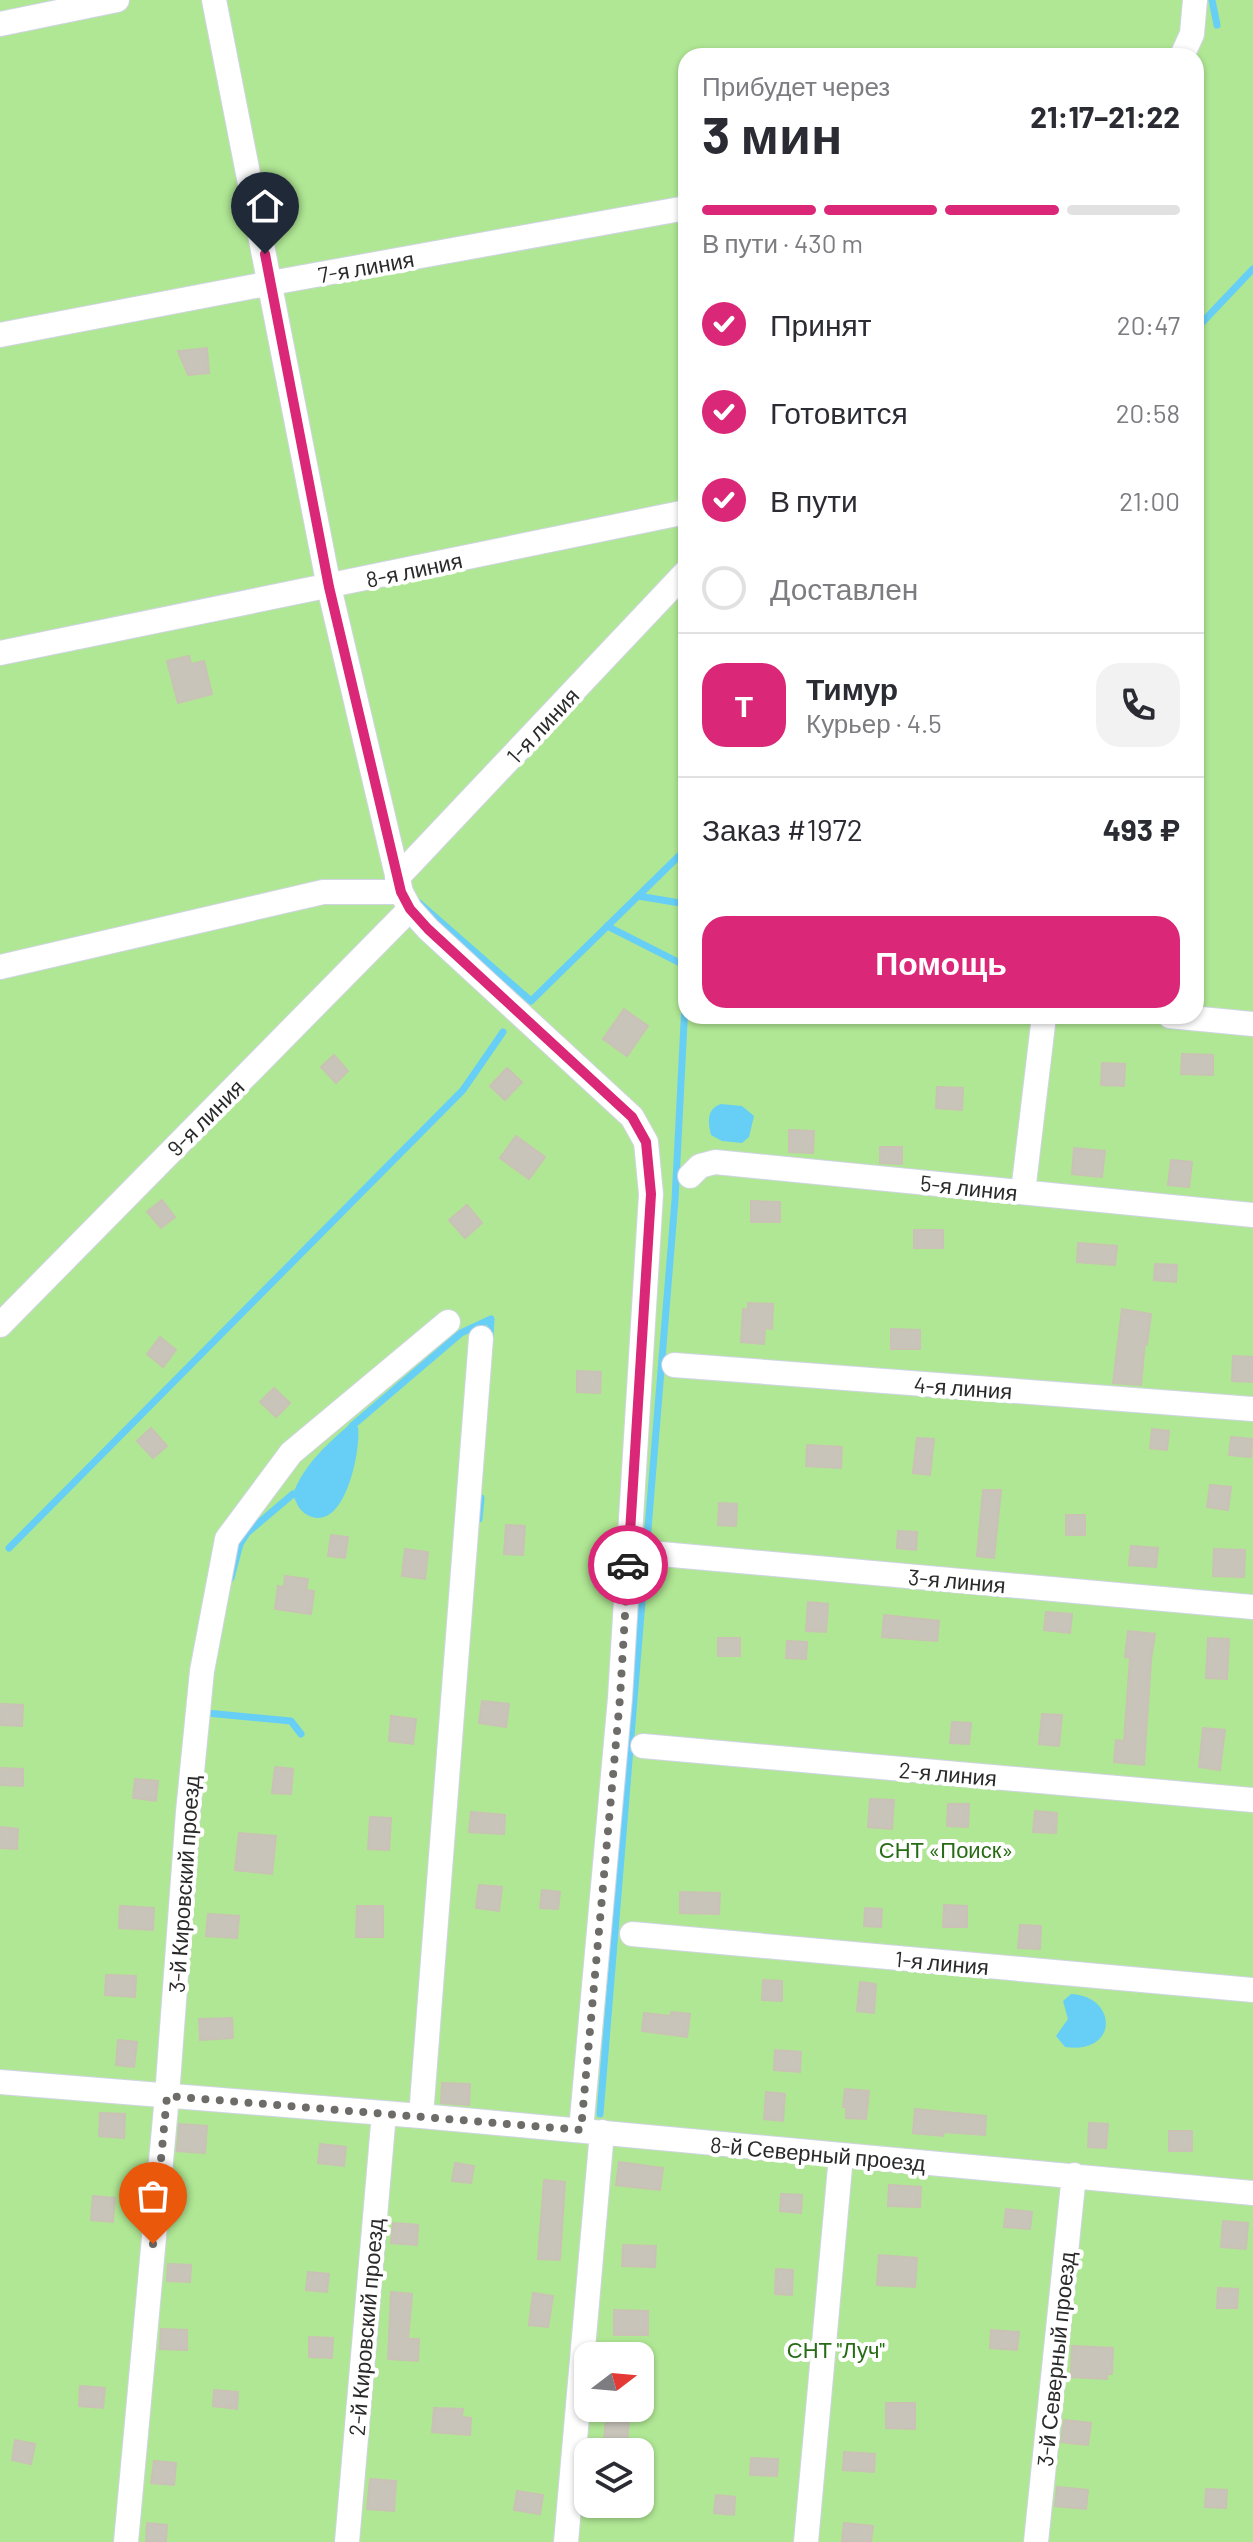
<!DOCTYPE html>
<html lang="ru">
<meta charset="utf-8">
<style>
:root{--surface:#fff;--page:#f2f2f3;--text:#2b2b33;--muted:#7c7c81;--line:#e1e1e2;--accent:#db2777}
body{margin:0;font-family:Barlow,sans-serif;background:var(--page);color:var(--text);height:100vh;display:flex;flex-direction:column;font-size:30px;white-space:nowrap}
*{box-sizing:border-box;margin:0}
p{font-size:26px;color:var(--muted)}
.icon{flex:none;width:44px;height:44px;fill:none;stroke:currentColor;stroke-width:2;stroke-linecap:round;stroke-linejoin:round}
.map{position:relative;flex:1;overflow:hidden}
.panel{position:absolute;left:678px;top:48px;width:526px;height:976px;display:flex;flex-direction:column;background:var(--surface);border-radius:24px;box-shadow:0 2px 6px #0004}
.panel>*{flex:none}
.needle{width:52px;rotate:74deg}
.fabs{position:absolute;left:574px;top:2342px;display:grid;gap:16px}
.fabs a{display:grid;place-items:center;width:80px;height:80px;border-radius:16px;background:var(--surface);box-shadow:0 2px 6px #0004;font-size:40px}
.pin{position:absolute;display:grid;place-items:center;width:68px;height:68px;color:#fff;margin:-82px -34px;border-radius:50% 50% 50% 0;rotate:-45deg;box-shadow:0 0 8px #0007}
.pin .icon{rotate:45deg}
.courier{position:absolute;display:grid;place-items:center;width:80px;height:80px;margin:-40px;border:6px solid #db2777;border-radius:50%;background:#fff;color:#222;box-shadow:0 2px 10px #0007}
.summary em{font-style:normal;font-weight:700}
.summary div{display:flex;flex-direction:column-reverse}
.summary{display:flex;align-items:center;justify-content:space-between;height:136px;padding:0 24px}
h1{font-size:52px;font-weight:700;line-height:60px}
.bar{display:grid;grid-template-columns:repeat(4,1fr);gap:12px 8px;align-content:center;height:96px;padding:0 24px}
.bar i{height:10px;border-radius:6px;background:var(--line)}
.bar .current{background:var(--accent)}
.bar p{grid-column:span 4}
.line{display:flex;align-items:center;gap:20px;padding:0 24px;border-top:2px solid var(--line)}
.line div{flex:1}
.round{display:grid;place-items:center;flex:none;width:84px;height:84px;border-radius:24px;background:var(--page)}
ol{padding:0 24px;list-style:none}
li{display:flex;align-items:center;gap:24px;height:88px}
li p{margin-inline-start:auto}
li .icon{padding:8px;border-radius:50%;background:var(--accent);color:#fff;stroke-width:4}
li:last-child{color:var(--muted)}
li i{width:44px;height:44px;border:4px solid var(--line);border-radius:50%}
.cta{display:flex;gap:16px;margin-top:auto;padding:16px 24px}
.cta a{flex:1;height:92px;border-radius:24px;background:var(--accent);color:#fff;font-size:32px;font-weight:700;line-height:92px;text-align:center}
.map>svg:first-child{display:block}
.green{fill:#b0e794;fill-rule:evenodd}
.water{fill:#67cff6}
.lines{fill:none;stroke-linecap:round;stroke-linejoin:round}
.stream{stroke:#67cff6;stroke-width:7}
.building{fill:#c8c4ba;stroke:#c9c2b5;stroke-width:2}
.street-casing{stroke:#d0d4e4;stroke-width:26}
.street{stroke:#fff;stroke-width:24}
.done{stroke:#6e6c68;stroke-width:8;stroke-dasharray:0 14.4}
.route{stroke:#db2777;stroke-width:10}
.labels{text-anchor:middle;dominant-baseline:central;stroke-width:8;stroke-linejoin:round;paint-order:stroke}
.street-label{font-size:22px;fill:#2a2a2a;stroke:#fff}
.park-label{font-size:22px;fill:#276c15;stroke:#fff}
</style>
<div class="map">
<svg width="1253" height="2542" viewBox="0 0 1253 2542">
<rect width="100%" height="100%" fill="#ede6db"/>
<!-- green -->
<path class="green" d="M 0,0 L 1253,0 L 1253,2542 L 0,2542 ZM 686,56 L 1196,56 L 1196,1016 L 686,1016 ZM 588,2356 L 640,2356 L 640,2408 L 588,2408 ZM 588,2452 L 640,2452 L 640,2504 L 588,2504 Z"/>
<!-- water -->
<path class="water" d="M 721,1104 L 742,1106 L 754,1116 L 749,1137 L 742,1143 L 722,1141 L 711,1135 C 708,1123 706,1109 721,1104 Z
M 349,1425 L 358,1427 C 361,1450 346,1528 312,1517 C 300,1513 297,1505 293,1494 C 304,1465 326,1445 349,1425 Z
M 1071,1994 C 1118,1996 1119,2055 1065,2047 L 1056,2036 L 1068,2019 L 1063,2001 Z"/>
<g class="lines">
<!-- stream -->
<path class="stream" d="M 1212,0 L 1217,25
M 1196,329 L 1253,269
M 638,896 L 686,904
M 419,903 L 531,1001 L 686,849
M 607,926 L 686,966
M 352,1426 L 461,1333 L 491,1319 L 490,1337
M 479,1519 L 481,1498
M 9,1548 L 463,1090 L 503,1032
M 231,1578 L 240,1544 L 247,1533 L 293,1494
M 207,1708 L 207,1713 L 291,1721 L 301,1734
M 600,2114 L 675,1200 L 686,984"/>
</g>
<!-- building -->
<path class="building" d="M 207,348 L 209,373 L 188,375 L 178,351 Z
M 189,656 L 191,664 L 204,661 L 212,694 L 178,703 L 167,661 Z
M 624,1009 L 648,1026 L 627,1056 L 603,1039 Z
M 1182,1054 L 1213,1055 L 1213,1075 L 1181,1074 Z
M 334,1055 L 348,1071 L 336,1083 L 321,1067 Z
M 1102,1063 L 1125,1064 L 1124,1086 L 1101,1085 Z
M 507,1068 L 522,1082 L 505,1100 L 490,1086 Z
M 937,1087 L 963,1088 L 962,1110 L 936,1108 Z
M 789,1130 L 814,1131 L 813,1153 L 789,1152 Z
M 516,1136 L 545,1157 L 529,1179 L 500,1158 Z
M 880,1147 L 902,1147 L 902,1164 L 880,1163 Z
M 1074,1148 L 1105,1151 L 1102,1177 L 1072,1174 Z
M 1171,1160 L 1192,1162 L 1189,1187 L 1168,1185 Z
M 162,1200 L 175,1217 L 161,1228 L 147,1212 Z
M 751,1201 L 780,1202 L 780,1222 L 751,1222 Z
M 467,1205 L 482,1223 L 465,1238 L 449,1220 Z
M 914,1230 L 943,1230 L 943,1248 L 914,1248 Z
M 1078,1243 L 1117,1246 L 1115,1265 L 1077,1262 Z
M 1155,1264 L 1177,1265 L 1176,1282 L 1154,1280 Z
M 748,1303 L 773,1304 L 772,1329 L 765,1328 L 764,1344 L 741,1342 L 743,1309 L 748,1310 Z
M 1122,1309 L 1151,1314 L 1147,1344 L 1145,1343 L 1141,1385 L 1113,1383 Z
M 891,1329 L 920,1330 L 920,1349 L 891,1349 Z
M 160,1337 L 176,1350 L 163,1367 L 147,1354 Z
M 1233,1356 L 1253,1357 L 1253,1382 L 1232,1381 Z
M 577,1371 L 601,1372 L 600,1393 L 577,1392 Z
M 274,1388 L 290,1403 L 276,1417 L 260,1402 Z
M 151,1428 L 167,1446 L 153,1458 L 137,1441 Z
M 1152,1429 L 1169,1431 L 1167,1450 L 1150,1448 Z
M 1231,1437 L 1252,1439 L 1251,1457 L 1229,1455 Z
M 917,1438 L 934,1439 L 930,1475 L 913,1473 Z
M 807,1445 L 842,1447 L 841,1468 L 806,1466 Z
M 1210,1485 L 1231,1487 L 1228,1510 L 1207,1507 Z
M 983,1490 L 1001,1490 L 994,1558 L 977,1556 Z
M 719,1503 L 737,1504 L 736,1526 L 718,1525 Z
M 1066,1515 L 1085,1515 L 1085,1535 L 1066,1535 Z
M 506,1525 L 525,1526 L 523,1555 L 504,1554 Z
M 898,1531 L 917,1532 L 916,1550 L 897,1548 Z
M 331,1535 L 348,1537 L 345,1558 L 328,1556 Z
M 1131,1546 L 1158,1548 L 1156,1567 L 1129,1565 Z
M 405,1549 L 428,1552 L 425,1579 L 402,1576 Z
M 1214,1549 L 1245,1550 L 1244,1577 L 1213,1576 Z
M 285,1576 L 308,1579 L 306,1590 L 314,1591 L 311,1614 L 275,1609 L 278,1586 L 284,1587 Z
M 808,1602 L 828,1604 L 826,1632 L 806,1631 Z
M 1046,1612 L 1072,1614 L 1070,1633 L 1044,1630 Z
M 884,1615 L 939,1621 L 937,1641 L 882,1637 Z
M 1128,1631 L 1155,1634 L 1151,1660 L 1144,1765 L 1114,1762 L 1116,1740 L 1124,1741 L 1130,1658 L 1125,1657 Z
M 718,1638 L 740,1638 L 740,1656 L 718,1656 Z
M 1208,1638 L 1229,1639 L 1227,1679 L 1206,1678 Z
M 787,1641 L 807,1642 L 806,1659 L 786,1658 Z
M 482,1701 L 509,1704 L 506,1727 L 479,1723 Z
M 0,1704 L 23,1705 L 22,1726 L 0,1725 Z
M 1042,1714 L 1062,1715 L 1059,1746 L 1039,1744 Z
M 391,1716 L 416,1719 L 413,1744 L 389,1741 Z
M 952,1722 L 971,1723 L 969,1744 L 950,1743 Z
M 1203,1728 L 1225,1730 L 1220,1770 L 1199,1767 Z
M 275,1767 L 293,1769 L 291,1794 L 272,1793 Z
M 0,1768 L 23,1769 L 23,1786 L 0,1785 Z
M 135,1779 L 158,1781 L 156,1801 L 133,1798 Z
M 870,1799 L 894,1800 L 892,1829 L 868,1827 Z
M 948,1804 L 969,1804 L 968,1827 L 947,1826 Z
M 1035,1811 L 1057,1813 L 1056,1833 L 1033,1832 Z
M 471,1812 L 505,1815 L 504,1834 L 469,1832 Z
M 370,1817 L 391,1818 L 389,1850 L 368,1849 Z
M 0,1827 L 18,1829 L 17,1849 L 0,1848 Z
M 239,1833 L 276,1836 L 272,1874 L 235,1870 Z
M 479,1885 L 502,1887 L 499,1911 L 476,1908 Z
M 542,1890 L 560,1892 L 558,1909 L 540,1908 Z
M 680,1892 L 720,1893 L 719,1914 L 680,1913 Z
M 944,1905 L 967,1906 L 967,1927 L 943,1927 Z
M 120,1906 L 154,1908 L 153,1930 L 119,1928 Z
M 357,1906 L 383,1906 L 383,1937 L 356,1937 Z
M 865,1908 L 882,1909 L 881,1927 L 864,1926 Z
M 208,1914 L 239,1916 L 237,1938 L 206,1936 Z
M 1020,1925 L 1041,1926 L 1040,1949 L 1018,1948 Z
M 106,1975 L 136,1976 L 135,1997 L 105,1995 Z
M 763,1980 L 782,1981 L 782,2001 L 762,2000 Z
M 860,1982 L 876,1984 L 874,2013 L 857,2011 Z
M 671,2012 L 690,2014 L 687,2037 L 642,2031 L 644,2013 L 671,2016 Z
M 232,2018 L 233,2038 L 200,2040 L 199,2019 Z
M 118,2040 L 137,2042 L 134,2067 L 116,2065 Z
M 775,2050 L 801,2052 L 800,2072 L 774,2070 Z
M 442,2083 L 470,2084 L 469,2105 L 441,2103 Z
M 845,2089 L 869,2091 L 866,2119 L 846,2118 L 846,2107 L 843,2107 Z
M 766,2092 L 785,2094 L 783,2121 L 764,2119 Z
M 915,2109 L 986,2116 L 985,2135 L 944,2132 L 943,2136 L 913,2133 Z
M 100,2113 L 125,2114 L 124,2138 L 99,2136 Z
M 1089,2123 L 1108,2124 L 1106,2148 L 1088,2147 Z
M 179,2124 L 207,2126 L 205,2153 L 177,2151 Z
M 1169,2131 L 1192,2131 L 1192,2151 L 1169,2151 Z
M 320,2144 L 346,2147 L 344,2166 L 318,2163 Z
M 619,2162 L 663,2168 L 660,2190 L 616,2185 Z
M 455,2163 L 474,2166 L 471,2183 L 452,2181 Z
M 544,2180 L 565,2182 L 560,2260 L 538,2259 Z
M 889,2185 L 921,2187 L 920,2207 L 888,2206 Z
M 781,2194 L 802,2195 L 801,2213 L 780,2211 Z
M 93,2196 L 115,2198 L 113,2222 L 91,2220 Z
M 1006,2209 L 1032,2212 L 1030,2229 L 1004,2227 Z
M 1223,2221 L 1248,2223 L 1246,2249 L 1221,2247 Z
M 393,2223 L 418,2225 L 417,2245 L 391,2243 Z
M 623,2245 L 656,2246 L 655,2267 L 622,2266 Z
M 879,2255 L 917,2258 L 915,2287 L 877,2285 Z
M 168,2264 L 191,2265 L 190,2282 L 167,2281 Z
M 776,2269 L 793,2270 L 792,2295 L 775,2294 Z
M 308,2272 L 329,2274 L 327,2292 L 306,2290 Z
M 1218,2288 L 1238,2289 L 1237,2308 L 1217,2308 Z
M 391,2292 L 412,2294 L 408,2339 L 419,2339 L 418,2361 L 388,2359 Z
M 533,2293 L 553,2296 L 548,2327 L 529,2325 Z
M 614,2310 L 648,2311 L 648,2335 L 614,2335 Z
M 161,2329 L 187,2330 L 187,2350 L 160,2349 Z
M 991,2330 L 1019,2332 L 1017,2350 L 990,2348 Z
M 309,2337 L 333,2338 L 332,2358 L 309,2357 Z
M 1072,2346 L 1113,2348 L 1112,2374 L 1107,2374 L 1107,2379 L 1071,2377 Z
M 80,2386 L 105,2388 L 103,2408 L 79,2406 Z
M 214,2390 L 238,2392 L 237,2409 L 213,2406 Z
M 886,2403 L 915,2403 L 915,2429 L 886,2428 Z
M 434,2408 L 463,2409 L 462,2417 L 471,2418 L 470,2435 L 432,2432 Z
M 606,2419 L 629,2421 L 627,2443 L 604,2441 Z
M 1064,2420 L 1091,2423 L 1088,2445 L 1061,2442 Z
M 15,2440 L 35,2444 L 31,2464 L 12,2460 Z
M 844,2452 L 875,2454 L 874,2472 L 843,2470 Z
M 751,2458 L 778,2459 L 777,2476 L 750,2475 Z
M 154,2461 L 176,2463 L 174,2485 L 151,2483 Z
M 370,2479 L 396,2481 L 394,2511 L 367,2509 Z
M 1057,2487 L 1088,2490 L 1086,2509 L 1055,2506 Z
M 1206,2489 L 1227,2490 L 1226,2508 L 1205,2507 Z
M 517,2491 L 543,2495 L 540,2514 L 514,2510 Z
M 716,2495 L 735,2497 L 734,2515 L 714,2513 Z
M 147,2523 L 167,2525 L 166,2542 L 146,2542 Z
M 844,2523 L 873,2526 L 871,2542 L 842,2542 Z"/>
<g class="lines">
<defs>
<path id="street" d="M 214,0 L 329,587 L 401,892 L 410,909 L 428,929 L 632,1117 L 646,1142 L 651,1194 L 620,1698 L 581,2130
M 0,24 L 117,0
M 1182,56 L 1192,34 L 1195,0
M 0,335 L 271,283 L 686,208
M 0,653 L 686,512
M 397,878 L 686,572
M 0,967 L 323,892 L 401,892
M 1170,1016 L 1253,1024
M 690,1176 L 700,1166 L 715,1162 L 1253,1215
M 1023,1192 L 1044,1016
M 0,1325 L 410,909
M 674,1365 L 1253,1409
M 661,1554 L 1253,1607
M 643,1746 L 1253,1800
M 632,1934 L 1253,1990
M 0,2082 L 421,2116 L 1253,2193
M 421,2116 L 481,1338
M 126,2542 L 167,2096 L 188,1812 L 202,1671 L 227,1539 L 291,1453 L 448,1322
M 347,2542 L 384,2113
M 566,2542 L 602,2132
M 806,2542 L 841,2156
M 1036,2542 L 1074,2175"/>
</defs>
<!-- street casing -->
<use href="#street" class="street-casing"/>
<!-- street -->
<use href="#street" class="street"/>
</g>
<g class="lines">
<!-- done -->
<path class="done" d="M 153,2244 L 167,2096 L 581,2130 L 620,1698 L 628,1565"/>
<!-- route -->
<path class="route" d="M 265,254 L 329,587 L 401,892 L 410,909 L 428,929 L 632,1117 L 646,1142 L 651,1194 L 628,1565"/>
</g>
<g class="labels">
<!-- street labels -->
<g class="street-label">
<text transform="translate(366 266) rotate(-10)">7-я линия</text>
<text transform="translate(414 569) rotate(-12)">8-я линия</text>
<text transform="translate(542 725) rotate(-47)">1-я линия</text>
<text transform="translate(205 1117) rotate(-45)">9-я линия</text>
<text transform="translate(969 1187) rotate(6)">5-я линия</text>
<text transform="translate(963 1387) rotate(4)">4-я линия</text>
<text transform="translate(957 1580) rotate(5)">3-я линия</text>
<text transform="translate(948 1773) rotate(5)">2-я линия</text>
<text transform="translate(183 1884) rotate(-86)">3-й Кировский проезд</text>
<text transform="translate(942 1962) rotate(5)">1-я линия</text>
<text transform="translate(818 2153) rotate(5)">8-й Северный проезд</text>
<text transform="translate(365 2327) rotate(-85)">2-й Кировский проезд</text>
<text transform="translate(1055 2359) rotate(-84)">3-й Северный проезд</text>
</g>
<!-- park labels -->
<g class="park-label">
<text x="946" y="1849">СНТ «Поиск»</text>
<text x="836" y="2349">СНТ "Луч"</text>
</g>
</g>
</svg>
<div class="fabs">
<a><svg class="needle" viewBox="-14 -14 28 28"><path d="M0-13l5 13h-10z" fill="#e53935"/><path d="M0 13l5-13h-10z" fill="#7c7c81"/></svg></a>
<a><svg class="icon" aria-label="layers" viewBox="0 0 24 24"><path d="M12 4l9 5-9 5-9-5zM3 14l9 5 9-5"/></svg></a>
</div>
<div class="pin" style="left:153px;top:2244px;background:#ea580c"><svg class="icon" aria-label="bag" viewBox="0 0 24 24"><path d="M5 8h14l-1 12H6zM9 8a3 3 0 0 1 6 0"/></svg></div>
<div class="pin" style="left:265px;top:254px;background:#1f2937"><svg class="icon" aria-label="home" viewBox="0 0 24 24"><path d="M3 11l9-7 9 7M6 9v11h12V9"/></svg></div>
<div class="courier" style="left:628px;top:1565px"><svg class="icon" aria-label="car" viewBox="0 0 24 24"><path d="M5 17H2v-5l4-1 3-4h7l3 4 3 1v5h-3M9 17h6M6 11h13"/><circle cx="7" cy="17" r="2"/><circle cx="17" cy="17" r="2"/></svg></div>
<section class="panel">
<div class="summary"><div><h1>3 мин</h1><p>Прибудет через</p></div><em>21:17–21:22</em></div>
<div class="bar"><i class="current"></i><i class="current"></i><i class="current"></i><i></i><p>В пути · 430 m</p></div>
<ol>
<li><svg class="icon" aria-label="check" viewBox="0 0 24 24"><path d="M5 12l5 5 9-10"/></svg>Принят<p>20:47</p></li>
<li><svg class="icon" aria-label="check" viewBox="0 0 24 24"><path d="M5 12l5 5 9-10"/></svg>Готовится<p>20:58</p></li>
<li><svg class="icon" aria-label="check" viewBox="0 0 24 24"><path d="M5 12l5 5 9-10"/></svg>В пути<p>21:00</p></li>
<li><i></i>Доставлен</li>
</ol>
<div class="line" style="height:144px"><b class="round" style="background:var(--accent);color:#fff">Т</b><div><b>Тимур</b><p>Курьер · 4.5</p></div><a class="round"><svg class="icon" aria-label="phone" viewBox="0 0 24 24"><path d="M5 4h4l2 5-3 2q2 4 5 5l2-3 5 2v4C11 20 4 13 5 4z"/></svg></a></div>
<div class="line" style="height:104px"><div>Заказ #1972</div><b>493 ₽</b></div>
<div class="cta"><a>Помощь</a></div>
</section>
</div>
